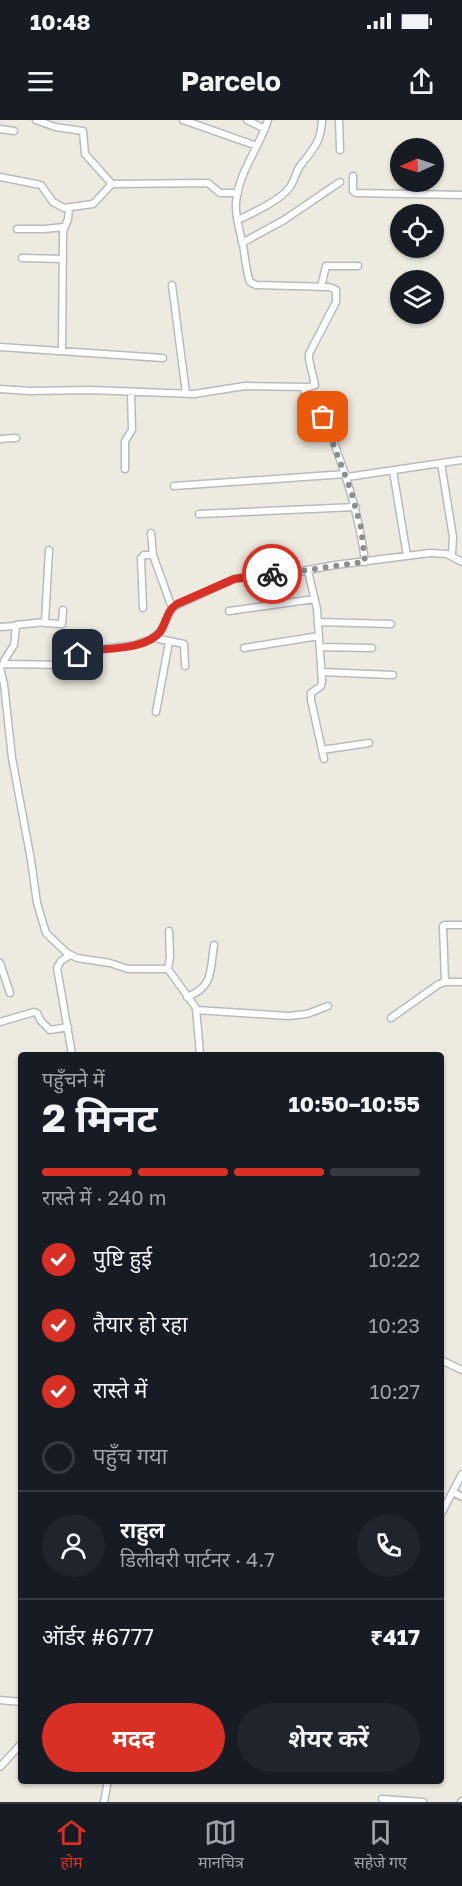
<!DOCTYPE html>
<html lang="hi">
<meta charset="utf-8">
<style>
:root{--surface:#171b24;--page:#20242c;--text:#f1f3f6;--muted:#9ea1a6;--line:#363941;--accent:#d93025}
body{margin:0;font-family:"Golos Text","Noto Sans Devanagari",sans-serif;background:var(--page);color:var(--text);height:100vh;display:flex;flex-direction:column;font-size:22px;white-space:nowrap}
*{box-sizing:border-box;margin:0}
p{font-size:20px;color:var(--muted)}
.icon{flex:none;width:33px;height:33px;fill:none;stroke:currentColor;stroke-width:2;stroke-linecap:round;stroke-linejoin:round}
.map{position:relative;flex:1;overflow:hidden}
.details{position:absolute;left:18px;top:932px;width:426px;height:732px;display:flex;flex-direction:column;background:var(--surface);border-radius:6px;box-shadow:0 2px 4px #0004}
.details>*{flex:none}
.needle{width:39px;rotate:267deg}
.tools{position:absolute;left:390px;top:18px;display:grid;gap:12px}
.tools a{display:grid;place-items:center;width:54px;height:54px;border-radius:50%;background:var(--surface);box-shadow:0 2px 4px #0004;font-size:30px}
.pin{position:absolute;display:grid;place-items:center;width:51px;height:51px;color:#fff;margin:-26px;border-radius:12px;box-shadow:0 3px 9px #0006}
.courier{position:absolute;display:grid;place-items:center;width:60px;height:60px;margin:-30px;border:4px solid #d93025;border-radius:50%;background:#fff;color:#222;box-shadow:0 2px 8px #0007}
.head em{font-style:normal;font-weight:700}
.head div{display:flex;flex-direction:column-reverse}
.head{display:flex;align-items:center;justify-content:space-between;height:102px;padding:0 24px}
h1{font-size:39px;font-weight:700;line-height:45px}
.bar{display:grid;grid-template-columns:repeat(4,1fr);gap:9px 6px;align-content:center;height:72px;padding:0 24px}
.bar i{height:8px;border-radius:4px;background:var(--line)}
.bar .current{background:var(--accent)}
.bar p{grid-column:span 4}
.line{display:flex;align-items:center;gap:15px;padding:0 24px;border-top:2px solid var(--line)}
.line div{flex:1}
.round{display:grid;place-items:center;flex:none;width:63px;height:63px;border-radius:32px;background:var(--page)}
ol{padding:0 24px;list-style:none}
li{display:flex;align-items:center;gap:18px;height:66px}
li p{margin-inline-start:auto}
li .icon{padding:6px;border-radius:50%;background:var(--accent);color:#fff;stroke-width:4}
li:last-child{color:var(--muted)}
li i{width:33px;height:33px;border:3px solid var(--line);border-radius:50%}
.action{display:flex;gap:12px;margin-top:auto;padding:12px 24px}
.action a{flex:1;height:69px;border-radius:36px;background:var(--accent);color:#fff;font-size:24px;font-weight:700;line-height:69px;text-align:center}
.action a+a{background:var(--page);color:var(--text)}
.status{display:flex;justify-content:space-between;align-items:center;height:42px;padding:0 30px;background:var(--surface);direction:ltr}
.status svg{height:16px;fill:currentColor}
header{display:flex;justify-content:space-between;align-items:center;height:78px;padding:0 24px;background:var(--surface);font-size:27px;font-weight:700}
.tab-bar{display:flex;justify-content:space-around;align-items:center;height:84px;border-top:2px solid var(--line);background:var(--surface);font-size:16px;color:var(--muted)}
.tab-bar a{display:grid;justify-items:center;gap:3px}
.tab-bar .current{color:var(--accent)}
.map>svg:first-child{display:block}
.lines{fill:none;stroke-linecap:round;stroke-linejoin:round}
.street-casing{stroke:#b8bac0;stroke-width:9}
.street{stroke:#fff;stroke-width:6}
.done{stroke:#8d8e8e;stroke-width:6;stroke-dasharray:0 10.8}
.route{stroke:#d93025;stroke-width:8}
</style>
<div class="status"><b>10:48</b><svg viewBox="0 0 49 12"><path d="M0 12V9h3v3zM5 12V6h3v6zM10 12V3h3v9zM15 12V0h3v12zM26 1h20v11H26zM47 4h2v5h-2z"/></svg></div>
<header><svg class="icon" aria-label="menu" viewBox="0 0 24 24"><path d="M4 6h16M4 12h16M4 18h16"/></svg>Parcelo<svg class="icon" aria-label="share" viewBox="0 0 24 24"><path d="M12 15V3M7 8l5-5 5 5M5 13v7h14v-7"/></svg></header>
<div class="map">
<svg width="462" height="1682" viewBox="0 0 462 1682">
<rect width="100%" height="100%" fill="#edebe0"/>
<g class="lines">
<defs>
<path id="street" d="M 36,0 L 55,7 L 83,11 L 85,34 L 112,64
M 183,0 L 257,26
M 247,0 L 265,9
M 339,0 L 340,30
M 0,9 L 14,11
M 353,56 L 353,71 L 356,73 L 462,75
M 0,57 L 41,65 L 53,82 L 64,88 L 93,84 L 111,65 L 114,64 L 208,63 L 220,73 L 238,73
M 238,100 C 252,93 280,81 290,67 C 294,61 296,52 300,46 C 313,29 321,23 322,0
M 17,109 L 44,109 L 64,107
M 242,123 L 284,100 L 340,62
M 22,138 L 63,139
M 172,165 L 186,273
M 321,167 L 326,146 L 358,146
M 0,227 L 163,238
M 62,231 L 63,112 L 68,99 L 69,88
M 304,267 L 308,297 L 310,298 L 322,297 L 325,298 C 343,346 359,392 365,442
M 0,269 L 30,271 L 89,270 L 194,274 L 245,266 L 309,267 L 315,265 L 309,239 L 309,234 L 336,182 L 336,170 L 329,167 L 256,165 L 250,162 C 246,151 245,137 243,125 C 240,112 235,97 236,83 C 238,53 259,28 268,0
M 0,319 L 16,318
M 441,343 L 453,417 L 452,435
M 125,349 L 125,321 L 132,310 L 131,272
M 393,351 L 407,436
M 347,357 L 462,340
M 174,366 L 346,354
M 199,394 L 356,387
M 151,413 L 153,435 L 172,488
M 308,451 L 317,489 L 322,561 L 321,566 L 311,573 L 311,580 L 324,639
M 143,488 L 141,438 L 144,435 L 153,435
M 229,491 L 315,479
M 318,502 L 391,504
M 45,503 L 62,504 L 63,490
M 0,507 L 15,506
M 154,518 L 184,524 L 185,546
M 320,527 L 372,528
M 244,528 L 319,516
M 3,545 L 5,539 L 14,525 L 16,505 L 45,502 L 49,430
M 0,546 L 6,544 L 68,545 L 85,531 L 135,525 L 151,519 L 160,512 L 173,487 L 234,459 L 251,456 L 291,453 L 335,445 L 430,433 L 447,434 L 462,442
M 0,548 L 4,564 L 12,638 L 31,740 L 37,783 L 46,813 L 67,833 L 77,838 L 110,843 L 128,849 L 168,849 L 196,888 L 200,934
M 321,552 L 393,555
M 156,592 L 169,522
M 322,630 L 369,623
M 70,835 L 61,841 L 57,848 L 72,934
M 0,843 L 10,873
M 168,849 L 170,837 L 169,811
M 445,862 L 443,806 L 445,805 L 462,805
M 187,877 C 214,867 210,850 214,825
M 196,890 L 289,896 L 307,894 L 328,886
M 391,898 L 439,864 L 445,862 L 462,862
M 0,902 L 34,892 L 37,893 L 41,901 L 50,910 L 68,907
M 441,1240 L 462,1250
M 453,1372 L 462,1377
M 441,1394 L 462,1354
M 0,1580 L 21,1582
M 0,1647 L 21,1624
M 382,1679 L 423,1682
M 104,1682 L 108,1660
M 461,1682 L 462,1681"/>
</defs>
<!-- street casing -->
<use href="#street" class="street-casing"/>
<!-- street -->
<use href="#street" class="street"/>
</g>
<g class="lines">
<!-- done -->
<path class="done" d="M 272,454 C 304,452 334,445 365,442 L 361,408 L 351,371 L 323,297"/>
<!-- route -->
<path class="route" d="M 78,535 L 85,531 C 105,528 146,530 160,512 C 167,502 166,491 177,484 L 234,459 L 272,454"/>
</g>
</svg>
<div class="tools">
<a><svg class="needle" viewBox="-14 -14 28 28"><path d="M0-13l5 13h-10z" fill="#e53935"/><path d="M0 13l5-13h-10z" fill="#9ea1a6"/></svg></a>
<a><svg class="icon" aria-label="locate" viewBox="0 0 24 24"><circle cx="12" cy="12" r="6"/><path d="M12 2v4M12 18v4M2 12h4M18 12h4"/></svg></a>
<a><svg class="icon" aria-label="layers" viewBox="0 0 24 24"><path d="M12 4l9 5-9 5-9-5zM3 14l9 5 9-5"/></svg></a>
</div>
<div class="pin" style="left:323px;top:297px;background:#ea580c"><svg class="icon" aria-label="bag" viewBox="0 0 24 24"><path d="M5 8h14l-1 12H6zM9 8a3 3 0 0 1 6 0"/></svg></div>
<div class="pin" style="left:78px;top:535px;background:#1f2937"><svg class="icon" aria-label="home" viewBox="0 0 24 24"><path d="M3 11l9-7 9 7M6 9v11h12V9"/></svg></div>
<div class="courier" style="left:272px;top:454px"><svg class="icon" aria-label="bike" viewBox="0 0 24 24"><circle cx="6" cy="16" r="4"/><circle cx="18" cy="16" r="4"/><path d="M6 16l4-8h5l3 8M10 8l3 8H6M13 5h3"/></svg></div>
<section class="details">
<div class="head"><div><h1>2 मिनट</h1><p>पहुँचने में</p></div><em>10:50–10:55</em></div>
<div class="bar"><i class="current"></i><i class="current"></i><i class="current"></i><i></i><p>रास्ते में · 240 m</p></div>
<ol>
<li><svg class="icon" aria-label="check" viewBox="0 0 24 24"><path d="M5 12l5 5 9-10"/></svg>पुष्टि हुई<p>10:22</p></li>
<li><svg class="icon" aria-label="check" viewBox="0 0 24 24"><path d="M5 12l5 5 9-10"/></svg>तैयार हो रहा<p>10:23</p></li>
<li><svg class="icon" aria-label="check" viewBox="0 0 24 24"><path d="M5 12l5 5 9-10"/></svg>रास्ते में<p>10:27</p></li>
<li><i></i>पहुँच गया</li>
</ol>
<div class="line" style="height:108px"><a class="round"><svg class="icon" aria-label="person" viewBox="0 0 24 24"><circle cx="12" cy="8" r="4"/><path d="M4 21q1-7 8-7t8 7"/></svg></a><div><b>राहुल</b><p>डिलीवरी पार्टनर · 4.7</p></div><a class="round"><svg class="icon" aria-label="phone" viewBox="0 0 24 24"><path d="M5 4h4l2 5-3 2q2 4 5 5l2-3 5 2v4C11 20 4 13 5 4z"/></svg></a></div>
<div class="line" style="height:78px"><div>ऑर्डर #6777</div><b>₹417</b></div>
<div class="action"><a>मदद</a><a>शेयर करें</a></div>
</section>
</div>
<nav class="tab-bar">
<a class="current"><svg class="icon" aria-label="home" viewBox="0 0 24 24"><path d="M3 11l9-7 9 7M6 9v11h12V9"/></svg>होम</a>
<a><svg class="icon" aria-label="map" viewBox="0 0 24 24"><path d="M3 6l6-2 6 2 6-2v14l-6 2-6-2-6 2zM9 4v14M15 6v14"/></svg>मानचित्र</a>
<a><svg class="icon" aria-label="saved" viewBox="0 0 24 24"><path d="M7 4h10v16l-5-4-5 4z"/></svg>सहेजे गए</a>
</nav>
